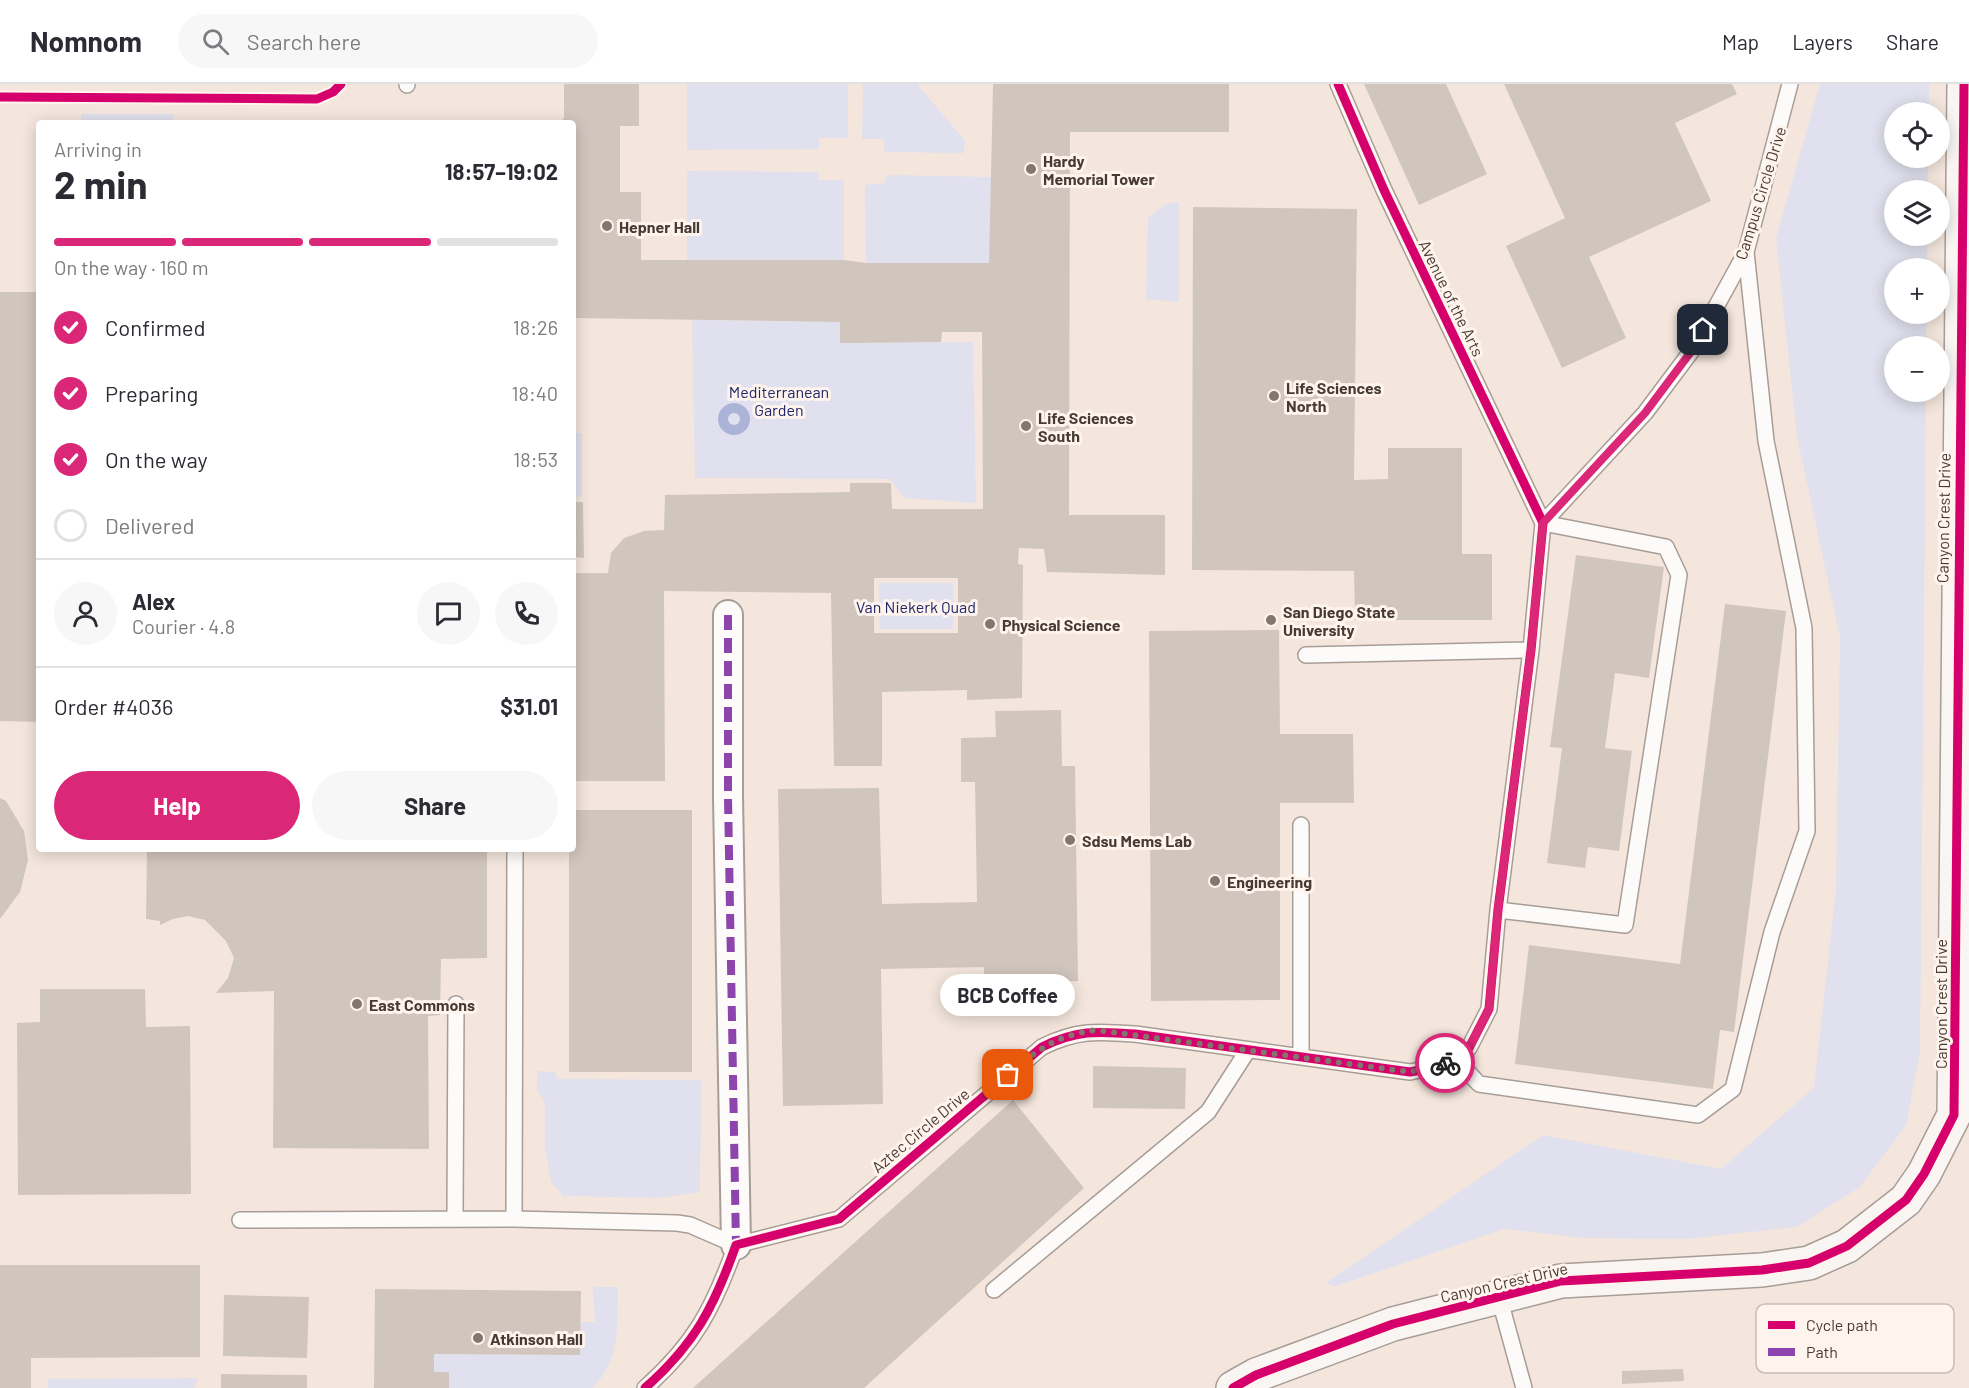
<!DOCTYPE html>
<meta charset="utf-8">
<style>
:root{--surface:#fff;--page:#f7f7f7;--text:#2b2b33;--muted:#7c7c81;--line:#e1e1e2;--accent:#db2777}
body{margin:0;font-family:Barlow,sans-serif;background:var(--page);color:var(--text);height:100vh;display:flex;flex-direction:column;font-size:22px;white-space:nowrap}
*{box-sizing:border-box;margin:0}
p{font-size:20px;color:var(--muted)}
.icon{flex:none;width:33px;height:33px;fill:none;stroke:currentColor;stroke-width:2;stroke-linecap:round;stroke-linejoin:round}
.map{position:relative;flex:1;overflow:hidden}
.panel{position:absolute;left:36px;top:36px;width:540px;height:732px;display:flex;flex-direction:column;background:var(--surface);border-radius:6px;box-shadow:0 3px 15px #0003}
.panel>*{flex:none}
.fabs{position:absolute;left:1884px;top:18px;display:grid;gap:12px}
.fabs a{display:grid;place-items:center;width:66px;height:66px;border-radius:50%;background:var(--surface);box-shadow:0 3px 15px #0003;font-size:30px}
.pin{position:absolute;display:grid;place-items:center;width:51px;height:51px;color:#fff;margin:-26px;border-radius:12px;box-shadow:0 3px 9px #0006}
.courier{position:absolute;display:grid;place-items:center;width:60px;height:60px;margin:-30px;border:4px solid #db2777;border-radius:50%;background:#fff;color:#222;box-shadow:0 2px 8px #0007}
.bubble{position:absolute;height:42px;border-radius:21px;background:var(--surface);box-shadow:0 3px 15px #0003;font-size:20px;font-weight:700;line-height:42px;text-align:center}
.overview em{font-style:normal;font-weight:700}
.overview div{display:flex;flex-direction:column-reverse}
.overview{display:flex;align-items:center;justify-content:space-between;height:102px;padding:0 18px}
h1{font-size:39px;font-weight:700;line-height:45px}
.bar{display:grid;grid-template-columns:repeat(4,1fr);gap:9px 6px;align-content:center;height:72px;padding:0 18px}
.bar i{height:8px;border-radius:4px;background:var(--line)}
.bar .active{background:var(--accent)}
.bar p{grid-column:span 4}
.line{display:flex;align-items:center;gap:15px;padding:0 18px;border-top:2px solid var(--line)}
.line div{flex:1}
.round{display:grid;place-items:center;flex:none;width:63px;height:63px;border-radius:32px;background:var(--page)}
ol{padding:0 18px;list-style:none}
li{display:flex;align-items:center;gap:18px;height:66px}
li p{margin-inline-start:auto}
li .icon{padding:6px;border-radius:50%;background:var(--accent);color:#fff;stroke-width:4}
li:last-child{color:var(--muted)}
li i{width:33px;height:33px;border:3px solid var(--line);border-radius:50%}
.button{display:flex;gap:12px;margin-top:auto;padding:12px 18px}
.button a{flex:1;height:69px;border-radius:36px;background:var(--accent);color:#fff;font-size:24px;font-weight:700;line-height:69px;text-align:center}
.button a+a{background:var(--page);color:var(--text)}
header{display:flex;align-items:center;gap:36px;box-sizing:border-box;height:84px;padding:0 30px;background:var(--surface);border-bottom:2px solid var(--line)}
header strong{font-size:28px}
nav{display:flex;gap:33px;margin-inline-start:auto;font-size:21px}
.search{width:420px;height:54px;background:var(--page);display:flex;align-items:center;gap:15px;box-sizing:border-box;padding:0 21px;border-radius:33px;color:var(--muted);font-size:22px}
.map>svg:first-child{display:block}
.green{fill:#e0e0ee}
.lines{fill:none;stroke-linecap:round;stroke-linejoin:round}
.stream{stroke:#abb3d7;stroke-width:10}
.building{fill:#d1c6be;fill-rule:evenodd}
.lane-casing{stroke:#a89d96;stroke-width:18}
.street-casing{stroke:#a89d96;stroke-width:32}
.secondary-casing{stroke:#a89d96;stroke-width:36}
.lane{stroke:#fdfbfa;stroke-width:15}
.street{stroke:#fdfbfa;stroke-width:28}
.secondary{stroke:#f9f5f2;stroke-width:33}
.quiet{stroke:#8e44ad;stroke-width:8;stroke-dasharray:15 8;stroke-linecap:butt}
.cycleway-casing{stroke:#fff4ed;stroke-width:13}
.cycleway{stroke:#d6006c;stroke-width:9}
.done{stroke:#82776f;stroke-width:6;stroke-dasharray:0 10.8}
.route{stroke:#db2777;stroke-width:8}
.poi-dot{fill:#82776f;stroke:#fff4ed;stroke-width:2}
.labels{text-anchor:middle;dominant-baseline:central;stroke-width:6;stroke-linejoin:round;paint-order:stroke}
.poi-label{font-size:16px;font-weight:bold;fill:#453b34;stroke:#fff4ed;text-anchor:start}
.street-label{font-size:16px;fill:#453b34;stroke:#fff4ed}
.park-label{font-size:16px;fill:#1d2769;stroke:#fff4ed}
.key{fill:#fff4ed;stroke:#c7bcb6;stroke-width:1.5}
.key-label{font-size:16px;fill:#453b34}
</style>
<header>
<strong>Nomnom</strong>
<div class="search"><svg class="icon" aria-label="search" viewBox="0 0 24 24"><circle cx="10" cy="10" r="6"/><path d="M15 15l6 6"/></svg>Search here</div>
<nav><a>Map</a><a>Layers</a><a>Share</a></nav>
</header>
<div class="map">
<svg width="1969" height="1304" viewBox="0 0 1969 1304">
<rect width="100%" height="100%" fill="#f4e6dc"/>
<!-- green -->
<path class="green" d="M 687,0 L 848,0 L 848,54 L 819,54 L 819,65 L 687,66 Z
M 863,0 L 917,0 L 965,57 L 964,69 L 884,68 L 884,55 L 862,55 Z
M 1820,0 L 1929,0 L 1929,28 L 1894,28 L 1894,74 L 1928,74 L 1928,106 L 1894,106 L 1894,152 L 1927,152 L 1927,184 L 1894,184 L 1894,230 L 1927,230 L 1926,262 L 1894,262 L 1894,308 L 1926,308 L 1920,968 L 1906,1041 L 1860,1103 L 1797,1143 L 1686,1155 L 1584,1154 L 1504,1145 L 1336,1202 L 1326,1199 L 1543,1051 L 1721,1085 L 1814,1004 L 1836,806 L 1840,553 L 1797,352 L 1776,154 Z
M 81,30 L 174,30 L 174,39 L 81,39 Z
M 687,87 L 818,88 L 819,96 L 844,96 L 844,176 L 687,176 Z
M 887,91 L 991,93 L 989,179 L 866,179 L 865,101 L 885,99 Z
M 1179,118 L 1179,218 L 1146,215 L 1148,134 L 1166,120 Z
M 692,236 L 840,238 L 840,259 L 973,258 L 976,419 L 904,414 L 890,395 L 695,394 Z
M 573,349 L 582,349 L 582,413 L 573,413 Z
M 879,499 L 953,499 L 953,545 L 880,545 Z
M 538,987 L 555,988 L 558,995 L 701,996 L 700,1108 L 660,1114 L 563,1112 L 551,1098 L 545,1064 L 545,1019 L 537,1005 Z
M 593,1203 L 618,1203 C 617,1240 621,1277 592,1304 L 449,1304 L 449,1288 L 434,1288 L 434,1270 L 580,1271 L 581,1238 L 595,1238 Z
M 198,1294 L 194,1304 L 48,1304 L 48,1295 Z"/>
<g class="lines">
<!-- stream -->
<path class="stream" d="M723 335a11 11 0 1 1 22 0a11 11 0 1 1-22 0Z"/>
</g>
<!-- building -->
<path class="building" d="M 564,0 L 639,0 L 639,42 L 620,42 L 620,108 L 641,108 L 641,176 L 844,176 L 866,179 L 989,179 L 993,0 L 1229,0 L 1229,48 L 1070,48 L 1069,431 L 1165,431 L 1165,491 L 1047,488 L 1044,465 L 1019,464 L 1018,480 L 1023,481 L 1022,614 L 967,616 L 967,606 L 882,608 L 882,682 L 834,682 L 831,509 L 664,507 L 665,697 L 573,697 L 573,489 L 608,489 L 611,469 L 624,454 L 644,447 L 664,446 L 665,411 L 850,408 L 850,399 L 891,399 L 892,425 L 983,425 L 982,248 L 942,248 L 941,258 L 852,259 L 840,259 L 840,238 L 573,234 L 573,39 L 553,39 L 564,35 ZM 874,494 L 958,494 L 958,549 L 874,549 Z
M 1364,0 L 1446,0 L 1487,90 L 1419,121 Z
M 1504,0 L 1732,0 L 1737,10 L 1675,39 L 1711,117 L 1589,173 L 1626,254 L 1562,284 L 1506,162 L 1565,134 Z
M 1193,123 L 1357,125 L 1354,396 L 1388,395 L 1388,364 L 1462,364 L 1462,470 L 1492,470 L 1492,536 L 1355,536 L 1354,487 L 1192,486 Z
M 0,208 L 39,208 L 39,638 L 0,637 Z
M 573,418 L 583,418 L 584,474 L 573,473 Z
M 1576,471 L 1664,483 L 1649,594 L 1615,589 L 1605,664 L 1632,667 L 1619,767 L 1588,763 L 1585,784 L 1547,779 L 1562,664 L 1550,663 Z
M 1725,520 L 1786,527 L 1734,948 L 1720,946 L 1713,1005 L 1515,980 L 1529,861 L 1680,880 Z
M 1279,546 L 1280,650 L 1353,650 L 1354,719 L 1280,719 L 1280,916 L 1151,917 L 1149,547 Z
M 1061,626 L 1062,682 L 1075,682 L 1078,897 L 1042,898 L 1042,917 L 984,918 L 984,883 L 881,885 L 883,1020 L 783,1022 L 778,705 L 879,704 L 882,820 L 977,818 L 975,698 L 961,698 L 961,654 L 996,653 L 995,627 Z
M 0,714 L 6,717 L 24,747 L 28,776 L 20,808 L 0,835 Z
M 573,726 L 692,726 L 692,988 L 569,988 L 569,765 L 573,765 Z
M 147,765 L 487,765 L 487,874 L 441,875 L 440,931 L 428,932 L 429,1065 L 273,1064 L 274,907 L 216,909 L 228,894 L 234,874 L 226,857 L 205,836 L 188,832 L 173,835 L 160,841 L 160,837 L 146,835 Z
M 40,905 L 145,905 L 146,943 L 190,942 L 191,1110 L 18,1111 L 17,939 L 40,938 Z
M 1093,982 L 1186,984 L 1185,1025 L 1093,1024 Z
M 1013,1016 L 1084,1104 L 864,1304 L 693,1304 Z
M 0,1181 L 200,1181 L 200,1273 L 31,1274 L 31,1304 L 0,1304 Z
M 375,1205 L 581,1207 L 580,1271 L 434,1270 L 434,1288 L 449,1288 L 449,1304 L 374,1304 Z
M 224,1211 L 309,1213 L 307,1274 L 223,1272 Z
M 1683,1285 L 1684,1297 L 1622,1300 L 1622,1287 Z
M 221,1290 L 307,1291 L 307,1304 L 221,1304 Z"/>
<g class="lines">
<defs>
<path id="lane" d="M 1338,0 L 1384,106 L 1543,439
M 407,1 L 407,0
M 1543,439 L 1645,329 L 1693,265 L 1746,168 L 1790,0
M 1306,571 L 1531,566
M 1301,741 L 1301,973
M 1498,826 L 1625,841 L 1679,491 L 1666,463 L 1543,439
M 1454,973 L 1479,1000 L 1698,1031 L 1733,1005 L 1772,848 L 1807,747 L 1804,544 L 1766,357 L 1746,168
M 455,1135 L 456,920
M 514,1135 L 515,765
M 240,1136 L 514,1135 L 677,1139 L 690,1141 L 736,1161
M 994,1206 L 1208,1028 L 1248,966
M 1499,1213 L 1524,1304
M 645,1304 C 695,1260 714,1223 736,1161 L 839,1135 L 1042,963 C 1076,946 1097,947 1135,950 L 1410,988 L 1440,982 L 1469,964 L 1489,925 L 1498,826 L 1531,566 L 1543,439"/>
<path id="street" d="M 728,531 L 728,713 L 736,1161"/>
<path id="secondary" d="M 1233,1304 L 1256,1291 L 1393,1240 L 1561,1197 L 1762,1186 L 1809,1179 L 1847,1162 L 1906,1116 L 1924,1090 L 1954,1031 L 1964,0"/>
</defs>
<!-- lane casing -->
<use href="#lane" class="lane-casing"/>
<!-- street casing -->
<use href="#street" class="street-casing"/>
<!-- secondary casing -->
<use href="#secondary" class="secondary-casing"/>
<!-- lane -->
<use href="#lane" class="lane"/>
<!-- street -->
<use href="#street" class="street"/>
<!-- secondary -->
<use href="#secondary" class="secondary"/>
<!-- quiet -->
<path class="quiet" d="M 728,531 L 728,713 L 736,1161"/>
<defs>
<path id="cycleway" d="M 0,13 L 317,15 L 333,8 L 341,0
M 645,1304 C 695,1260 714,1223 736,1161 L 839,1135 L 1042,963 C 1076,946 1097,947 1135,950 L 1410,988 L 1440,982 L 1469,964 L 1489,925 L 1498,826 L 1531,566 L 1543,439 L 1384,106 L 1338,0
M 1233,1304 L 1256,1291 L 1393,1240 L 1561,1197 L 1762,1186 L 1809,1179 L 1847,1162 L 1906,1116 L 1924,1090 L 1954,1031 L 1964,0"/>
</defs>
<!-- cycleway casing -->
<use href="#cycleway" class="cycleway-casing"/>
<!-- cycleway -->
<use href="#cycleway" class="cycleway"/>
</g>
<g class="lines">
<!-- done -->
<path class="done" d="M 1008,991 C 1041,964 1052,953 1096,946 L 1410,988 L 1445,979"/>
<!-- route -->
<path class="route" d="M 1445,979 L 1469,964 L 1489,925 L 1498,826 L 1531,566 L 1543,439 L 1645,329 L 1693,265 L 1703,246"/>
</g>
<!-- markers -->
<g class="poi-dot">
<circle cx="1031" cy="85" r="6"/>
<circle cx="607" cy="142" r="6"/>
<circle cx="1274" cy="312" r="6"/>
<circle cx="1026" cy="342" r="6"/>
<circle cx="1271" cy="536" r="6"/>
<circle cx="990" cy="540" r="6"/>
<circle cx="1070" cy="756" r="6"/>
<circle cx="1215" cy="797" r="6"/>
<circle cx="357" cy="920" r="6"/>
<circle cx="478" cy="1254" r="6"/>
</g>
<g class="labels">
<!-- poi labels -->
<g class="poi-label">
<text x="1043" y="76">Hardy<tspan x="1043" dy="18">Memorial Tower</tspan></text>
<text x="619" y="142">Hepner Hall</text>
<text x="1286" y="303">Life Sciences<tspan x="1286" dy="18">North</tspan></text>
<text x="1038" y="333">Life Sciences<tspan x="1038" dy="18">South</tspan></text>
<text x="1283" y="527">San Diego State<tspan x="1283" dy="18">University</tspan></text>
<text x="1002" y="540">Physical Science</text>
<text x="1082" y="756">Sdsu Mems Lab</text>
<text x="1227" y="797">Engineering</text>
<text x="369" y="920">East Commons</text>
<text x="490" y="1254">Atkinson Hall</text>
</g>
<!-- street labels -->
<g class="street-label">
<text transform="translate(1760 109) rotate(-73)">Campus Circle Drive</text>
<text transform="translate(1452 214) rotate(64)">Avenue of the Arts</text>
<text transform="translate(1943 434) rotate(-89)">Canyon Crest Drive</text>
<text transform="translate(1940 920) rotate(-90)">Canyon Crest Drive</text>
<text transform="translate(920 1046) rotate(-40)">Aztec Circle Drive</text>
<text transform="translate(1504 1198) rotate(-13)">Canyon Crest Drive</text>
</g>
<!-- park labels -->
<g class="park-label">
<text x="779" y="307">Mediterranean<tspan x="779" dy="18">Garden</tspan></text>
<text x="916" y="522">Van Niekerk Quad</text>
</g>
</g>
<!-- legend -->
<rect x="1756" y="1220" width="198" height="69" rx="9" class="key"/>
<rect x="1768" y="1237" width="27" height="8" fill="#d6006c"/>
<rect x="1768" y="1264" width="27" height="8" fill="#8e44ad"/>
<g class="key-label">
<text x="1806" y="1247">Cycle path</text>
<text x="1806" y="1274">Path</text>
</g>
</svg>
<div class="fabs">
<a><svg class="icon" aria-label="locate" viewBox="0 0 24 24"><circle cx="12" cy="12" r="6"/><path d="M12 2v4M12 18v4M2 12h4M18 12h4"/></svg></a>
<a><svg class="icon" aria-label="layers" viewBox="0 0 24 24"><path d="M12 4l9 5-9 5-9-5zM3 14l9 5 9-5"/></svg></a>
<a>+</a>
<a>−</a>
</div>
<div class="pin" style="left:1008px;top:991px;background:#ea580c"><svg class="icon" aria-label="bag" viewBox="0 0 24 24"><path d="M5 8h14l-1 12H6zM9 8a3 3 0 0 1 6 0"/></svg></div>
<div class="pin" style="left:1703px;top:246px;background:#1f2937"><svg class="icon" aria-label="home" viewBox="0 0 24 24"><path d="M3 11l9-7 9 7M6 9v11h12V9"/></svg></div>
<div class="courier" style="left:1445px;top:979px"><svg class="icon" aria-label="bike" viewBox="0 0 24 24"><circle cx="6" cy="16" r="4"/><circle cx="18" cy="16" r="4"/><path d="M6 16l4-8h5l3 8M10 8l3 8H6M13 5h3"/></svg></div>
<div class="bubble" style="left:940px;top:890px;width:135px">BCB Coffee</div>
<section class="panel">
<div class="overview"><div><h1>2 min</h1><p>Arriving in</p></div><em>18:57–19:02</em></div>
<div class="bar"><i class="active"></i><i class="active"></i><i class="active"></i><i></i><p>On the way · 160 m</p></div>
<ol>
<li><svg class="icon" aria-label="check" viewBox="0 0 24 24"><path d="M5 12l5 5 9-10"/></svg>Confirmed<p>18:26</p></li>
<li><svg class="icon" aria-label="check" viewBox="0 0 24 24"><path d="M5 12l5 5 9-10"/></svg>Preparing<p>18:40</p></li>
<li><svg class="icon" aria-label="check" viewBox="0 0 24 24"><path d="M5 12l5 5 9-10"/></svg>On the way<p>18:53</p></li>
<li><i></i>Delivered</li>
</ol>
<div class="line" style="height:108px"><a class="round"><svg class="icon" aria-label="person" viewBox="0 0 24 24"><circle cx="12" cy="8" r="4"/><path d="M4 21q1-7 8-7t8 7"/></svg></a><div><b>Alex</b><p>Courier · 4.8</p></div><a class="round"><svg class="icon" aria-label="chat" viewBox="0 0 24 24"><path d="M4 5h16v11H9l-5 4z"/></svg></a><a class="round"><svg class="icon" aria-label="phone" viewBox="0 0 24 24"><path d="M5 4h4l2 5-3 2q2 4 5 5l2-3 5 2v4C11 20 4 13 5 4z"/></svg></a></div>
<div class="line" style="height:78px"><div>Order #4036</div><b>$31.01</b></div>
<div class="button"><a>Help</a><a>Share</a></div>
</section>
</div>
